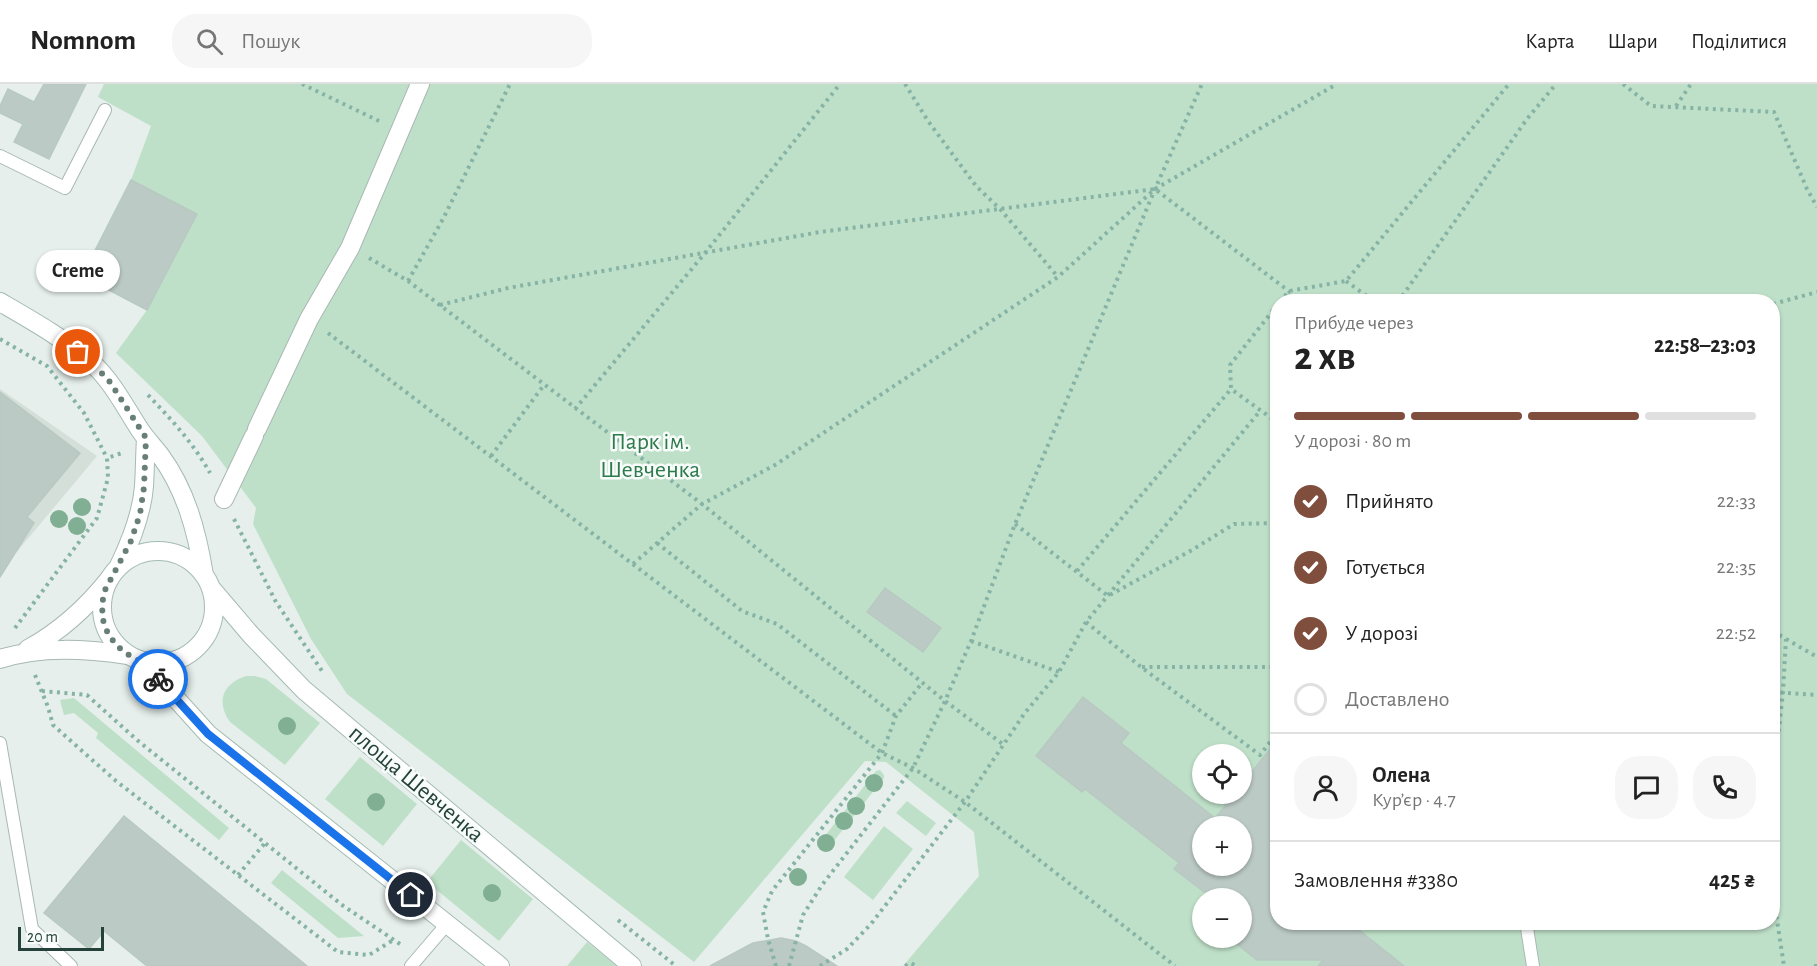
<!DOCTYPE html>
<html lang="uk">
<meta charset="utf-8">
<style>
:root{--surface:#fff;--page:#f6f6f6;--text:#222;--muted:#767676;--line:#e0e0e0;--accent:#804e3d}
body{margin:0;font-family:"Alegreya Sans",sans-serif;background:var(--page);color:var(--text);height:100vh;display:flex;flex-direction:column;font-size:22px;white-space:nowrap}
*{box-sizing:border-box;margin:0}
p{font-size:20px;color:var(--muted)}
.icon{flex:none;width:33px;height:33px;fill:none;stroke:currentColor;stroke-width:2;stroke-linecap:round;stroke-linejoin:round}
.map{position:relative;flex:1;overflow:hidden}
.details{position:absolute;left:1270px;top:210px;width:510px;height:636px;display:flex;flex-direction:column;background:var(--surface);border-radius:24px;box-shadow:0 2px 4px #0004}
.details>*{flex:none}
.buttons{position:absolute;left:1192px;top:660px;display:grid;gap:12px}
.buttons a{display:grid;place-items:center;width:60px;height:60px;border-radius:50%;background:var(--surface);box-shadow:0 2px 4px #0004;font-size:30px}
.scale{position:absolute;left:18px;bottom:15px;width:86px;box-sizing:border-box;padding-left:6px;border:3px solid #24423a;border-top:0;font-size:16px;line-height:21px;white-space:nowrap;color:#24423a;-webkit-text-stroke:4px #f7fbf9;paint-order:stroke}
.pin{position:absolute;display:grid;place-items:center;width:51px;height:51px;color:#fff;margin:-26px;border:3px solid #fff;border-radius:50%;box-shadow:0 2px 6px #0007}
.courier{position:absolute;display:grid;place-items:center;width:60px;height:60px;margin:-30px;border:4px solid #1a73e8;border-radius:50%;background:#fff;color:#222;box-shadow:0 2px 8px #0007}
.bubble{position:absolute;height:42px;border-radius:21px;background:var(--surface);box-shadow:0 2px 4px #0004;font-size:20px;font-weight:700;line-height:42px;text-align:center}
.head em{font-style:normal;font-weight:700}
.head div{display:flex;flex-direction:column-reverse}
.head{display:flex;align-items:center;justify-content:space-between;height:102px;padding:0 24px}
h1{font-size:39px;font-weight:700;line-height:45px}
.bar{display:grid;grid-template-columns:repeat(4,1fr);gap:9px 6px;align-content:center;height:72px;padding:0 24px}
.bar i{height:8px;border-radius:4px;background:var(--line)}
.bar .selected{background:var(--accent)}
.bar p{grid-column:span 4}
.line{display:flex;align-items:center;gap:15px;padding:0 24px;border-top:2px solid var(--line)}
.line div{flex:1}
.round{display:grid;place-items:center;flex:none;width:63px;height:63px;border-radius:24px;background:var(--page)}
ol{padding:0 24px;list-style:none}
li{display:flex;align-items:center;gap:18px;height:66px}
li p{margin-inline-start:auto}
li .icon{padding:6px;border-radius:50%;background:var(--accent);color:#fff;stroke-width:4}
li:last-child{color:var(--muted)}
li i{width:33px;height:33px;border:3px solid var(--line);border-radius:50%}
header{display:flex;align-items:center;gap:36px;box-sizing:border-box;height:84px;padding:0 30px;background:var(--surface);border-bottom:2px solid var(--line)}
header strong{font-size:28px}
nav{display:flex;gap:33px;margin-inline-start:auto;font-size:21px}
.search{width:420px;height:54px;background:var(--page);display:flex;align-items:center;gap:15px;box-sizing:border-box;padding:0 21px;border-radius:24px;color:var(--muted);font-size:22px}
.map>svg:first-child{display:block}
.built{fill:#d4dfda}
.green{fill:#bfe0c8;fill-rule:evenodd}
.building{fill:#bbcac4;stroke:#b8c9c2;stroke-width:1.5;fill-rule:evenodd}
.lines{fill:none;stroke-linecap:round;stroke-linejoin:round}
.lane-casing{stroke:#a8b8b2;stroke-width:14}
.street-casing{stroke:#a8b8b2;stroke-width:20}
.secondary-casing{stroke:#a4bbb3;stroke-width:20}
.path{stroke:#86b3a5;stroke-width:4;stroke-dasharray:3 4.5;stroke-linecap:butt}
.lane{stroke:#fff;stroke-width:12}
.street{stroke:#fff;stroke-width:18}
.secondary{stroke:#fff;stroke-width:18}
.tree{fill:#80af93}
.done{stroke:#687f78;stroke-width:6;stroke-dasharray:0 10.8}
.route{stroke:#1a73e8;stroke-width:8}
.labels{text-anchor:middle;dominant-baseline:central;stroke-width:5;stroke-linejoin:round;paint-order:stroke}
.park-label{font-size:24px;fill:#2d7a4b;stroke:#f7fbf9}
.street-label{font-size:24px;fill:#24423a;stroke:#f7fbf9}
</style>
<header>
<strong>Nomnom</strong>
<div class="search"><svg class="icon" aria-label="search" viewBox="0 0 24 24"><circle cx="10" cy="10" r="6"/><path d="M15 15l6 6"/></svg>Пошук</div>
<nav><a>Карта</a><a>Шари</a><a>Поділитися</a></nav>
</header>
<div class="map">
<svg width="1817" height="882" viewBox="0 0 1817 882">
<rect width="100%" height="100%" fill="#e6efeb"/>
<!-- built -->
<path class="built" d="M 0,305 L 97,372 L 0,488 Z"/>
<!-- green -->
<path class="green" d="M 104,0 L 1817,0 L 1817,882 L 903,882 L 979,792 L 974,748 L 886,678 L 865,677 L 694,878 L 347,610 L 311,555 L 253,440 L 256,424 L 202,352 L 116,269 L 147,226 L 196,130 L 131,96 L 151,42 L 98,13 ZM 1278,218 L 1773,218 L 1773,838 L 1278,838 ZM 1203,670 L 1242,670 L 1242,710 L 1203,710 ZM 1203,742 L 1242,742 L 1242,782 L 1203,782 ZM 1203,814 L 1242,814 L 1242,854 L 1203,854 Z
M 246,592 L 255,592 L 266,595 L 320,639 L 285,681 L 230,638 C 216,618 222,600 246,592 Z
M 74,614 L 229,744 L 219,756 L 96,654 L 98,649 L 74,629 L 64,631 L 60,616 Z
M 360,673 L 417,720 L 383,762 L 325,715 Z
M 880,686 L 884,691 L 884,694 L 825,768 L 817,762 L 876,687 Z
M 907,717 L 936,739 L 926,752 L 896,729 Z
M 884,742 L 913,765 L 873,816 L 844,793 Z
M 461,756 L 533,815 L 499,857 L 427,798 Z
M 282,786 L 364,852 L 338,854 L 271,799 Z
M 587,858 L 617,882 L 567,882 Z"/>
<!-- building -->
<path class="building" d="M 44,0 L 86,0 L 49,75 L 14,58 L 23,40 L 0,29 L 0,22 L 8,5 L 34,18 Z
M 131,96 L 197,130 L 147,226 L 82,192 Z
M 0,308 L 80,369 L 27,433 L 34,439 L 0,493 Z
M 885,504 L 941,544 L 923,568 L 867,528 Z
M 1083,613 L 1129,649 L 1121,659 L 1215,734 L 1235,710 L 1242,710 L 1242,700 L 1278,655 L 1278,838 L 1349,838 L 1404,882 L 1318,882 L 1323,876 L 1257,876 L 1238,861 L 1233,854 L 1242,854 L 1242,814 L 1212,814 L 1174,785 L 1179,779 L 1085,705 L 1082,708 L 1036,672 ZM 1203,742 L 1242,742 L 1242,782 L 1203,782 Z
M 124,732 L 307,882 L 147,882 L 104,847 L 89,865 L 44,829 Z
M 781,854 L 796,857 L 806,862 L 837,882 L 710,882 L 753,859 Z"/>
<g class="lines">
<defs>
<path id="lane" d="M 0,72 L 65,104 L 105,26
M 0,659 L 32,845 L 71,882
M 1526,838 L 1533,882
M 411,882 L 447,840"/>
<path id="street" d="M 257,345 L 309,235 L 350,164 L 420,0
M 224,415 L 254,352
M 28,565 C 61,547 87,523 110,494
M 0,575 C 42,562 85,565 128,571"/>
<path id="secondary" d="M 0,218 C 31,236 65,255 92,279 C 112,297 125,323 140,346 C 146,355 153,362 160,371 C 186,406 197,448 204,491
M102 523a56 56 0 1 1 112 0a56 56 0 1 1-112 0Z
M 119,482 C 131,457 142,430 144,402 C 145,386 145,370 146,354
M 211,504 L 251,551 L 304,606 L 632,882
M 142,577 L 208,650 L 500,882"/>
</defs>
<!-- lane casing -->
<use href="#lane" class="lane-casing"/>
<!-- street casing -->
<use href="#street" class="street-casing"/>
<!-- secondary casing -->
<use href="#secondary" class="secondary-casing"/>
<!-- path -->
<path class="path" d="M 302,0 L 381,38
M 905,0 L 928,37 L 976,102 L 1000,125 L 1058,193
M 1623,0 L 1651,22 L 1774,28 L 1807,105 L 1817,123
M 1676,22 L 1691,0
M 369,174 L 408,197 L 702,420 L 945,617 L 1004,661
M 408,197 L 443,135 L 510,0
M 1346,197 L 1375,218
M 1280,218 L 1289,207 L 1346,197 L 1509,0
M 1398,218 L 1527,35 L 1556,0
M 1278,220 L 1230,281 L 1231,305 L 1278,339
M 1773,220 L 1817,208
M 440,221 L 508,204 L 820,148 L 1155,105 L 1303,218
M 328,249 L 882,669 L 913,684 L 965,718 L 1175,882
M 0,255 L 47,282 L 84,329 L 107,374
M 148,311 C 171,335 194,360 210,389
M 575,325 L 705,169 L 840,0
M 491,372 L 544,301
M 234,435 L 276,518 L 324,590
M 1015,440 L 1108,512 L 1192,466 L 1234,440 L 1278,439
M 657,459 L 742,527 L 777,540 L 896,632
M 633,480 L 702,420 L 775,381 L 1058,193 L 1155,105 L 1337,0
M 1077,487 L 1231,305
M 1086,538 L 1141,583 L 1260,671 L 1278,648
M 15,544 L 97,434 L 108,394 L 107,374 L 122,369
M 1773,547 L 1786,555 L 1783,608 L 1773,699
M 1786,555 L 1817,573
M 971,557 L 1059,588
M 1142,583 L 1278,583
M 35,591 L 48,623 L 53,641 L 116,697 L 338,868 L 369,871 L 395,855
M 42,607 L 87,611 L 137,656 L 342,821 L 403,862
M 1773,608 L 1817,611
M 238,791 L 265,759
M 1773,810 L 1784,882
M 618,836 L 676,882
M 776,882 L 768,855 L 763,828 L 772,807 L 882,669 L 896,632 L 922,599
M 789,882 L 803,831 L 822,801 L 913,684 L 945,617 L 971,557 L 1015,440 L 1155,105 L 1202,0
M 820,882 L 847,865 L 871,840 L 965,718 L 1024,630 L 1059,588 L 1086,538 L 1260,327
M 905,882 L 911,879 L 916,882
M 1814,882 L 1817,882"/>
<!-- lane -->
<use href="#lane" class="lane"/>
<!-- street -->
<use href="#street" class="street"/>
<!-- secondary -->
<use href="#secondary" class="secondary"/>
</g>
<!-- trees -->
<g class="tree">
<circle cx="82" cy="423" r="9"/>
<circle cx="59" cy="435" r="9"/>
<circle cx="77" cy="442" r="9"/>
<circle cx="287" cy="642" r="9"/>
<circle cx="874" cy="699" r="9"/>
<circle cx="376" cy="718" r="9"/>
<circle cx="856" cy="722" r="9"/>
<circle cx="844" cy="737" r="9"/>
<circle cx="826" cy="759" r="9"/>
<circle cx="798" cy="793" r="9"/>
<circle cx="492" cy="809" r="9"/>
</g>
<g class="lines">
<!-- done -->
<path class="done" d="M 78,268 L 92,279 L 110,298 L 146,354 L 144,403 L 140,430 L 131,457 L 104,508 L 102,522 L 103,536 L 108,550 L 117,562 L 129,571 L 142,578 L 158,595"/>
<!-- route -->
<path class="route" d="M 158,595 L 208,650 L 411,811"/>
</g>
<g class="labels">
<!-- park labels -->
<g class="park-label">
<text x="650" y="358">Парк iм.<tspan x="650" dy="28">Шевченка</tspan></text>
</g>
<!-- street labels -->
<g class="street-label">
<text transform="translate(416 700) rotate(40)">площа Шевченка</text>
</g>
</g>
</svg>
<div class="buttons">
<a><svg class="icon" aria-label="locate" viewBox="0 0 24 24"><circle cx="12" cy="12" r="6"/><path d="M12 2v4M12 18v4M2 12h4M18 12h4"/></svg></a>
<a>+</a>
<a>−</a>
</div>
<div class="scale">20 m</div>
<div class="pin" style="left:78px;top:268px;background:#ea580c"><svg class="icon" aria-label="bag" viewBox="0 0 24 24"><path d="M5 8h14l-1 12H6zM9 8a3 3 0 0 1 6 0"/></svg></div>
<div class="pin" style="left:411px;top:811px;background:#1f2937"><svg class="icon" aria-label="home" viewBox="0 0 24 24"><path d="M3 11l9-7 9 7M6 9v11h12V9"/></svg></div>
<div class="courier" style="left:158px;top:595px"><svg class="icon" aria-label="bike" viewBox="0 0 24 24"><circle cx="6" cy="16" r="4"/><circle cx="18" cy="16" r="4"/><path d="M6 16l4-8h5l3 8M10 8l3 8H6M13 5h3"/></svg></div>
<div class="bubble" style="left:36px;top:166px;width:84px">Creme</div>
<section class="details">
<div class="head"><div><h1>2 хв</h1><p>Прибуде через</p></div><em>22:58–23:03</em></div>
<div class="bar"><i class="selected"></i><i class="selected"></i><i class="selected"></i><i></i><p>У дорозі · 80 m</p></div>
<ol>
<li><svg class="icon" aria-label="check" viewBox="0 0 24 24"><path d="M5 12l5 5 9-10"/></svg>Прийнято<p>22:33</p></li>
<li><svg class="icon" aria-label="check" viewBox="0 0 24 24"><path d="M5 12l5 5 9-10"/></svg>Готується<p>22:35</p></li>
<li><svg class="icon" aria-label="check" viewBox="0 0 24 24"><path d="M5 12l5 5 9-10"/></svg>У дорозі<p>22:52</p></li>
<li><i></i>Доставлено</li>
</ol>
<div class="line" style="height:108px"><a class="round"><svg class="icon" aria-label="person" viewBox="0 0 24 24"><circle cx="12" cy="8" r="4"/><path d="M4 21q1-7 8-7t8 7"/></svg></a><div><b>Олена</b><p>Кур’єр · 4.7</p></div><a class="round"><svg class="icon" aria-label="chat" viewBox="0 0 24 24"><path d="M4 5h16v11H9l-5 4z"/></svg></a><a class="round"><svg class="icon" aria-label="phone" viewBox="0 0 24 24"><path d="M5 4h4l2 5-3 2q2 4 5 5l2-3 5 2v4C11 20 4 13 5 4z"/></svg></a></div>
<div class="line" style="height:78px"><div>Замовлення #3380</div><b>425 ₴</b></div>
</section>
</div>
